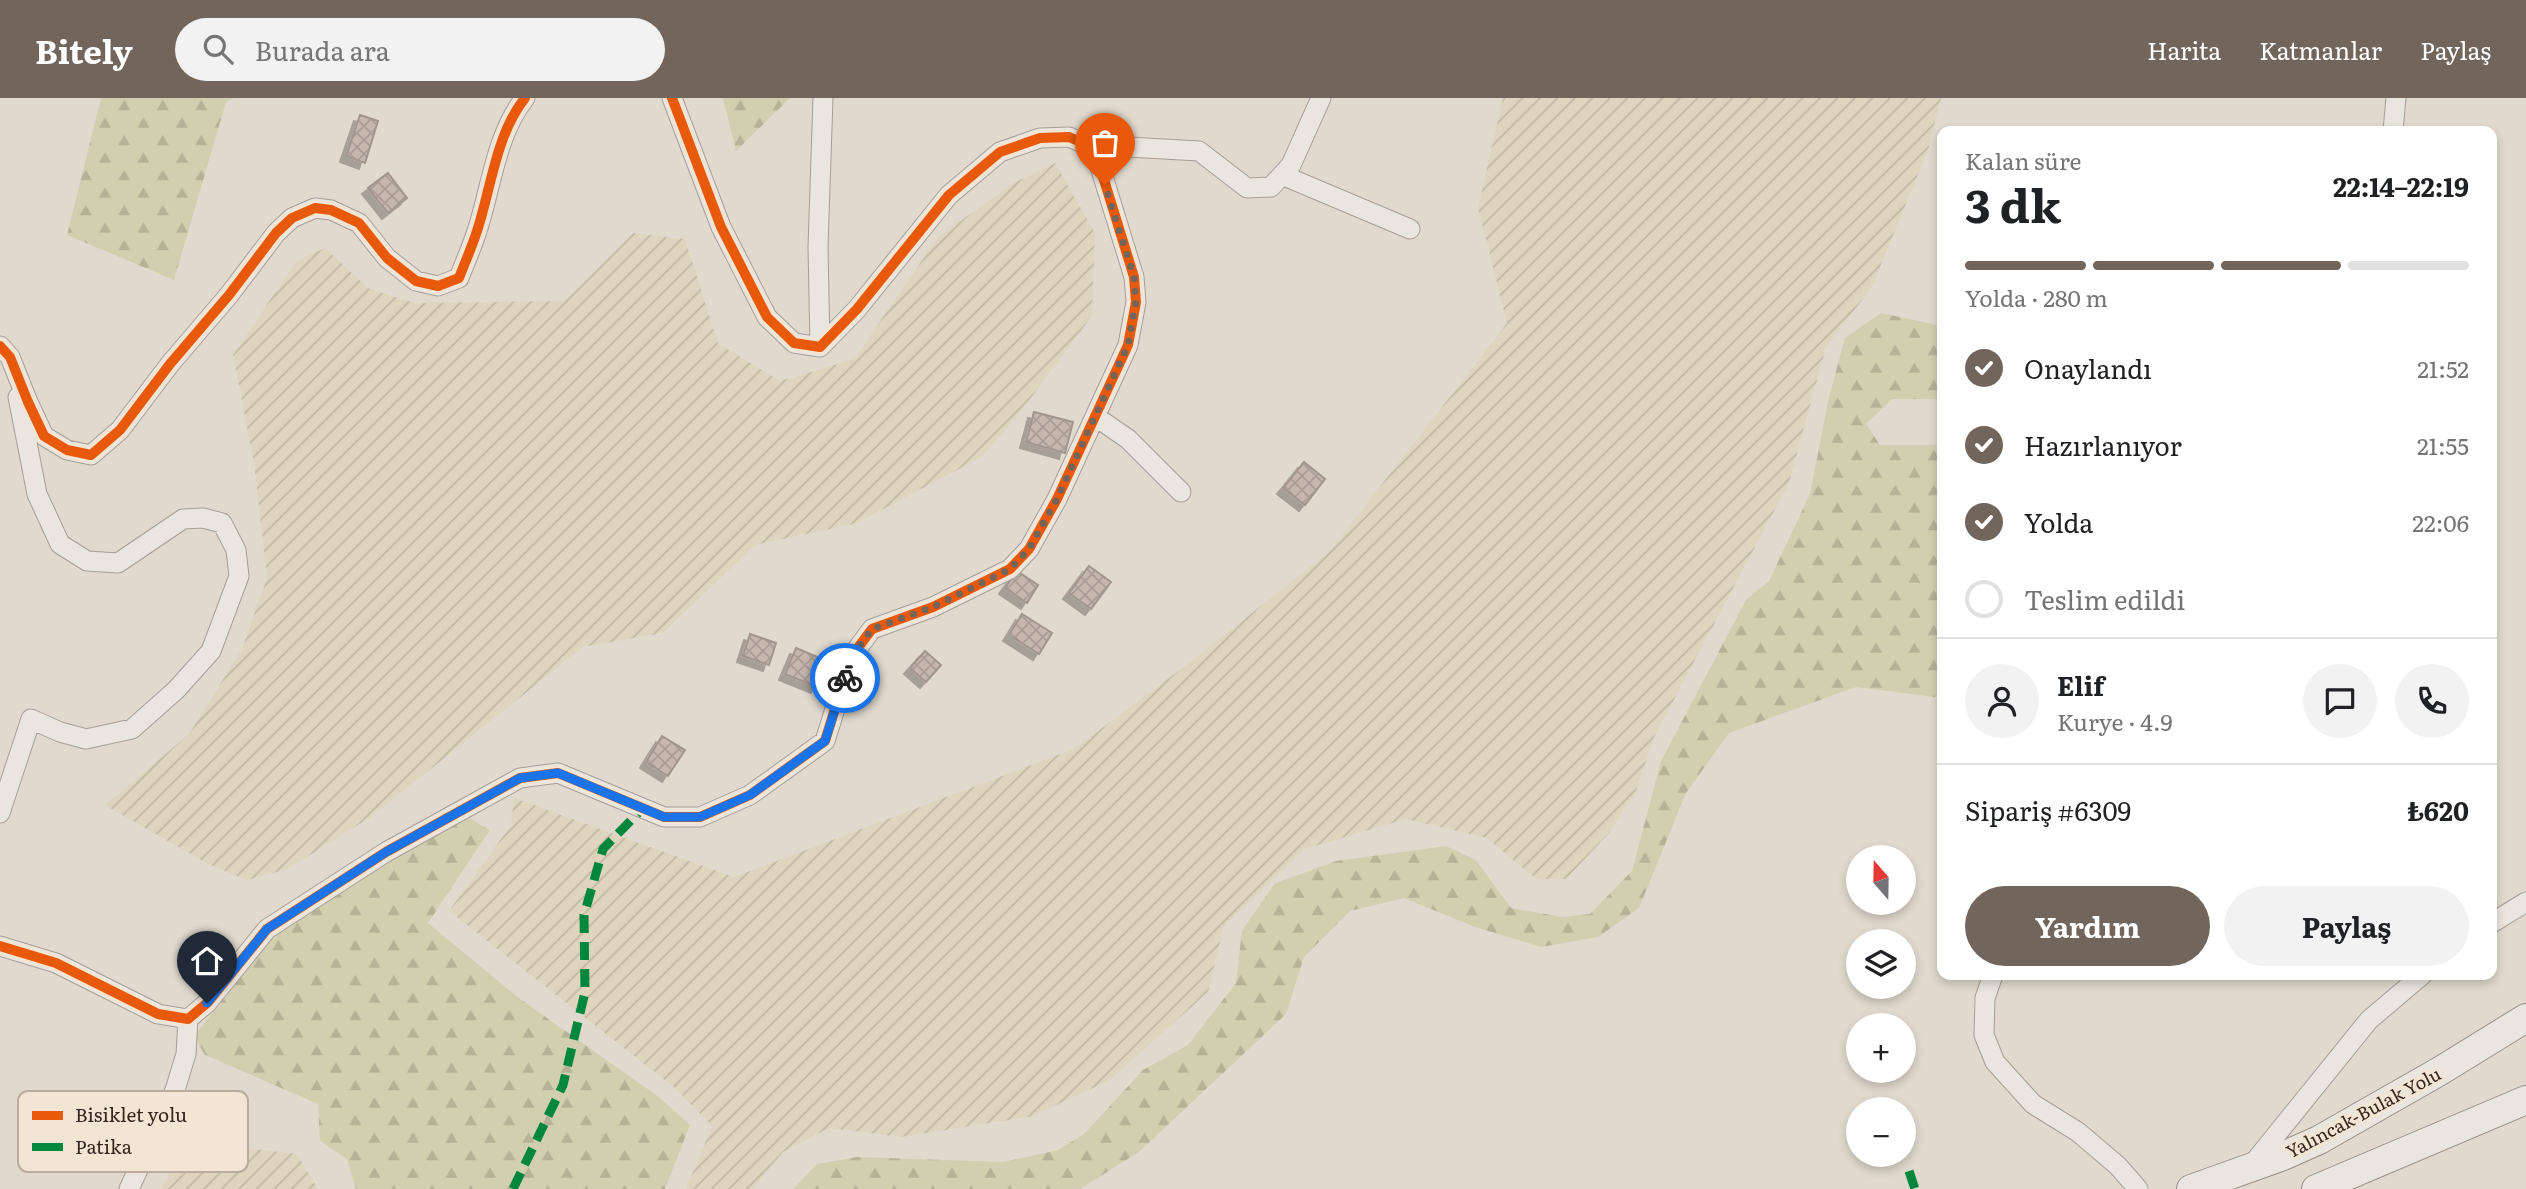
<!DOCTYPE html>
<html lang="tr">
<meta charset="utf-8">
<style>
:root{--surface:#fff;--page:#f2f2f2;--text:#202124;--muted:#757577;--line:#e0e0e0;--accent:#71655c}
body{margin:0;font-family:Literata,serif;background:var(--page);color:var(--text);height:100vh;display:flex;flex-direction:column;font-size:26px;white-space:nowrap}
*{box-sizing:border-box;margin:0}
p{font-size:23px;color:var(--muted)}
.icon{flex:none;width:38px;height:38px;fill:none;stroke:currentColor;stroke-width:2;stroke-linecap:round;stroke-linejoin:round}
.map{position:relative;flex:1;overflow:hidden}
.panel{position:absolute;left:1937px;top:28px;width:560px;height:854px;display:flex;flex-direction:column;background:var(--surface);border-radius:14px;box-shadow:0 4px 10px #0003}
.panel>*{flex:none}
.needle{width:46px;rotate:340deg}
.controls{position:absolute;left:1846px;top:747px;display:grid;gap:14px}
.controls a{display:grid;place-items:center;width:70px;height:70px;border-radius:50%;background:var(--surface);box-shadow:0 4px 10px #0003;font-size:35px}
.pin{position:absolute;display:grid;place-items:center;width:60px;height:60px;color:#fff;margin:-72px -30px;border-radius:50% 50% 50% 0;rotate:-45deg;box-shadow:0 0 7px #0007}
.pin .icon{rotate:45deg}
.courier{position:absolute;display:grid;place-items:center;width:70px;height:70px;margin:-35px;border:5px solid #1a73e8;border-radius:50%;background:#fff;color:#222;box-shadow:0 2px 9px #0007}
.summary em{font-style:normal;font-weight:700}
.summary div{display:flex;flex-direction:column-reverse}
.summary{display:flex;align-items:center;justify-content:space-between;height:119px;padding:0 28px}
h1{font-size:46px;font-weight:700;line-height:52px}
.bar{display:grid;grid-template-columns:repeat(4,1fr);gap:10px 7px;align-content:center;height:84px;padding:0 28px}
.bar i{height:9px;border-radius:5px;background:var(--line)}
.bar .on{background:var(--accent)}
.bar p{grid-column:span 4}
.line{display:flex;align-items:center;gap:18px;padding:0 28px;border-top:2px solid var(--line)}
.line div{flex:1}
.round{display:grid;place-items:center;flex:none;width:74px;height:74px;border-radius:37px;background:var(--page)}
ol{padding:0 28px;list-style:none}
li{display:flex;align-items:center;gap:21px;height:77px}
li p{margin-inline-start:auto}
li .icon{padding:7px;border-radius:50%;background:var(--accent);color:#fff;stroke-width:4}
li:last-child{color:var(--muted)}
li i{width:38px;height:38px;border:4px solid var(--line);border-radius:50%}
.primary-button{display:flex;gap:14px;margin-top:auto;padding:14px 28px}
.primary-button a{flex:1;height:80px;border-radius:42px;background:var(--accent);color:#fff;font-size:28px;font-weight:700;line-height:80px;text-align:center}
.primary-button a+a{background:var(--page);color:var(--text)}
header{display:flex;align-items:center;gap:42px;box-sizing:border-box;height:98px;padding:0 35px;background:var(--accent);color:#fff}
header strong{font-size:33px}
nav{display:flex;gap:38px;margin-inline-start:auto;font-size:24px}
.search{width:490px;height:63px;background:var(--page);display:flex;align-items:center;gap:18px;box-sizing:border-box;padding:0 24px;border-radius:38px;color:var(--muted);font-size:26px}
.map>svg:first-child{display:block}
.farmland{fill:url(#farmland-furrows)}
.forest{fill:url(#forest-firs)}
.building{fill:url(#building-cross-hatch);stroke:#a1958d;stroke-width:2;filter:url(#shadow)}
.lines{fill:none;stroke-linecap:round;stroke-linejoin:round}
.street-casing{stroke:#a69e96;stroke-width:21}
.secondary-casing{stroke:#968e86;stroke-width:30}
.street{stroke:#eae5de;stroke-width:19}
.secondary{stroke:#eae5de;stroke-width:28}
.quiet{stroke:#00873e;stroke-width:9;stroke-dasharray:18 9;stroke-linecap:butt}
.cycleway-casing{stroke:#f2e5d4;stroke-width:15}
.cycleway{stroke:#e8590c;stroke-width:10}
.done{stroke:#71655c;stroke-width:7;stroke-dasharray:0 12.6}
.route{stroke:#1a73e8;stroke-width:9}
.labels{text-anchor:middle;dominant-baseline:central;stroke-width:6;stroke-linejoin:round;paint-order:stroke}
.street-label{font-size:18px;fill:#34271f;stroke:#f2e5d4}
.key{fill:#f2e5d4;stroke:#b9ac9e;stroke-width:2}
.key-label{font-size:19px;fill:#34271f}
</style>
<header>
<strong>Bitely</strong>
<div class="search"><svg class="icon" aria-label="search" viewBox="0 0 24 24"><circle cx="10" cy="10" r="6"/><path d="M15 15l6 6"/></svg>Burada ara</div>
<nav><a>Harita</a><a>Katmanlar</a><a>Paylaş</a></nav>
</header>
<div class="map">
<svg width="2526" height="1091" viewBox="0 0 2526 1091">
<defs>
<pattern id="farmland-furrows" width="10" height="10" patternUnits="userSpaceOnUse" patternTransform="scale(1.75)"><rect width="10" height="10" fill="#dfd5bf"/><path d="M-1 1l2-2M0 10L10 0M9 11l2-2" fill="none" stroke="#c0b7a4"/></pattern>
<pattern id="forest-firs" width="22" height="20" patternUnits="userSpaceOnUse" patternTransform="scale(1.75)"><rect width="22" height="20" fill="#d2cfb1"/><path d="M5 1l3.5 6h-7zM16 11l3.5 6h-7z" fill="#b5b298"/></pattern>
<pattern id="building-cross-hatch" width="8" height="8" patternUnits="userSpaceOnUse" patternTransform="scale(1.75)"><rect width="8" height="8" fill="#c5b7ae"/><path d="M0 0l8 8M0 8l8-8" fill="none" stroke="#aa9d95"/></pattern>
<filter id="shadow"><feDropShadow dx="-6" dy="6" stdDeviation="0" flood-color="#0004"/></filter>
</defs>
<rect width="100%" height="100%" fill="#e1d9cd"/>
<!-- farmland -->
<path class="farmland" d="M 1503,0 L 1941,0 L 1928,52 L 1872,189 L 1826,249 L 1789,385 L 1654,639 L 1636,693 L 1610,734 L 1566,781 L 1536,781 L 1487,740 L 1406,721 L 1305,751 L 1224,828 L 1208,894 L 1110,982 L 1033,1018 L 901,1039 L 829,1030 L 783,1054 L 753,1091 L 686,1091 L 712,1028 L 675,990 L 449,813 L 511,727 L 514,700 L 734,779 L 1074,651 L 1181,571 L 1330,453 L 1507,225 L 1478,110 Z
M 1055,65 L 1095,135 L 1092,218 L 1021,313 L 982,359 L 857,425 L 755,447 L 663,535 L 583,549 L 372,718 L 288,771 L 247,782 L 208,766 L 105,707 L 189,636 L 242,551 L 267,480 L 254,365 L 233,257 L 296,163 L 325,150 L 368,190 L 414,205 L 564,203 L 633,135 L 685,141 L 718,245 L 780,283 L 854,261 L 938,139 L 1012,86 Z
M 186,1043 L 297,1056 L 318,1091 L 161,1091 Z"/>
<!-- forest -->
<path class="forest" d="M 101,0 L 234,0 L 226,4 L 174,182 L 67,137 Z
M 723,0 L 790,0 L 736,53 Z
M 1881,215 L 1942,228 L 1942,301 L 1892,301 L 1866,326 L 1880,347 L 1942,347 L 1942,600 L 1856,589 L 1729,635 L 1686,695 L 1639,810 L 1598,839 L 1541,849 L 1475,829 L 1404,800 L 1350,813 L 1304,859 L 1286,916 L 1139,1054 L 1080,1091 L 793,1091 L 817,1066 L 857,1059 L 1003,1064 L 1058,1052 L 1084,1036 L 1143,972 L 1188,947 L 1236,885 L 1242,833 L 1274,786 L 1336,763 L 1446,748 L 1476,762 L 1511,810 L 1562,819 L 1590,816 L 1632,773 L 1661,663 L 1746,502 L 1769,483 L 1810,396 L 1829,299 L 1845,240 Z
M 466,718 L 490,732 L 428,825 L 520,901 L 659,999 L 690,1027 L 665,1091 L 356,1091 L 347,1061 L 320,1043 L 318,1006 L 205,957 L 194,938 L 272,840 L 318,807 Z"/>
<!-- building -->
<path class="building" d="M 360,17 L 378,23 L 365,65 L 346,58 Z
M 388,75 L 407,100 L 388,115 L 368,90 Z
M 1034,314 L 1073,324 L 1065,355 L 1026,344 Z
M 1304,364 L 1325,381 L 1305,407 L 1283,390 Z
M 1089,468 L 1111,484 L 1091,511 L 1069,495 Z
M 1017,473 L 1038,487 L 1027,505 L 1005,490 Z
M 1022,516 L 1052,535 L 1039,556 L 1009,537 Z
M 750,536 L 776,545 L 769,567 L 743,558 Z
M 796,550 L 827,563 L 817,589 L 785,576 Z
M 925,553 L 941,567 L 926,584 L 910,570 Z
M 662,638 L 685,652 L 668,678 L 646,664 Z"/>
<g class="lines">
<defs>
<path id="street" d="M 2393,33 L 2396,0
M 1092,54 L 1111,48 L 1199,53 L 1247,90 L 1271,89 L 1291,67 L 1321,0
M 1282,77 L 1410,131
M 0,248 L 10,259 L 28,304 L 44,338 L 67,352 L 91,357 L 120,332 L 170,266 L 229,197 L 276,135 L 292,120 L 315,110 L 331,112 L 359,125 L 387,160 L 416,183 L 438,188 L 459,180 C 465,164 472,149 477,133 C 491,91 496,36 525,0
M 820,249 L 818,149 L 823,0
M 1096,319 L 1128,341 L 1181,394
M 0,715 L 31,621 L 60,634 L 86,641 L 132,631 L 176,592 L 211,553 L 239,478 L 236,452 L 222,425 L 203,420 L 183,421 L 118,465 L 87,463 L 60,446 L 37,396 L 18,299
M 2492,825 L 2526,804
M 0,848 L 56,865 L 158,916 L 188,921 L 207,905 L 267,831 L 386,754 L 520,680 L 558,675 L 664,719 L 700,719 L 750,697 L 825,643 L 851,559 L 872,531 L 933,509 L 1010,471 L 1029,451 L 1057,401 L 1128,247 L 1136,204 L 1134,179 L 1097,59 L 1083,45 L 1069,39 L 1040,40 L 1000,54 L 949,97 L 857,211 L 820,249 L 794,245 L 767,219 L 721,129 L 672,0
M 1993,877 L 1985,900 L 1984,937 L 1995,964 L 2033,1006 L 2078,1034 L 2118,1068 L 2138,1091
M 2251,1068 L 2369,922 L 2422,877
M 129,1091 L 175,992 L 186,956 L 188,921"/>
<path id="secondary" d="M 2191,1091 L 2283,1058 L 2319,1042 L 2440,973 L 2526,920
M 2316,1091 L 2526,1002"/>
</defs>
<!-- street casing -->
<use href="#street" class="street-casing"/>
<!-- secondary casing -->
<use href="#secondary" class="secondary-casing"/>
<!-- street -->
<use href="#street" class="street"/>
<!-- secondary -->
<use href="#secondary" class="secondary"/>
<!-- quiet -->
<path class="quiet" d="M 1909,1073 L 1915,1091
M 513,1091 L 563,987 L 585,894 L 584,817 L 603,751 L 644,709"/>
<defs>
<path id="cycleway" d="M 0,248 L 10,259 L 28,304 L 44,338 L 67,352 L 91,357 L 120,332 L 170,266 L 229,197 L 276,135 L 292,120 L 315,110 L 331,112 L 359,125 L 387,160 L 416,183 L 438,188 L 459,180 C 465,164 472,149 477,133 C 491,91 496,36 525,0
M 0,848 L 56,865 L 158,916 L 188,921 L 207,905 L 267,831 L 386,754 L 520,680 L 558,675 L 664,719 L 700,719 L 750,697 L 825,643 L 851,559 L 872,531 L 933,509 L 1010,471 L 1029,451 L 1057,401 L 1128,247 L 1136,204 L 1134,179 L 1097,59 L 1083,45 L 1069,39 L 1040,40 L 1000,54 L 949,97 L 857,211 L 820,249 L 794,245 L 767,219 L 721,129 L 672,0"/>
</defs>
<!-- cycleway casing -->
<use href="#cycleway" class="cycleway-casing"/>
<!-- cycleway -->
<use href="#cycleway" class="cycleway"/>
</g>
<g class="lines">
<!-- done -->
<path class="done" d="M 845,580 L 851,559 L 872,531 L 933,509 L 1010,471 L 1029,451 L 1057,401 L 1128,247 L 1136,204 L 1134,179 L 1105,87"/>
<!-- route -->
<path class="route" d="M 207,905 L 267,831 L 386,754 L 520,680 L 558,675 L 664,719 L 700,719 L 750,697 L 825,643 L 845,580"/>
</g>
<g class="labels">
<!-- street labels -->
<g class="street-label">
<text transform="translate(2363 1014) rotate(-28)">Yalıncak-Bulak Yolu</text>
</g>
</g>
<!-- legend -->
<rect x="18" y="993" width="230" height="81" rx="10" class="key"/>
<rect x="32" y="1013" width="31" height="9" fill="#e8590c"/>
<rect x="32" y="1045" width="31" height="8" fill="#00873e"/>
<g class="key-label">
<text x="75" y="1024">Bisiklet yolu</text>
<text x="75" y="1056">Patika</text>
</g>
</svg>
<div class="controls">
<a><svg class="needle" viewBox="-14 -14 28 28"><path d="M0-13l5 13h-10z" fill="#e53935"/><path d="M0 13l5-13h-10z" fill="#757577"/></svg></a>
<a><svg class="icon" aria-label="layers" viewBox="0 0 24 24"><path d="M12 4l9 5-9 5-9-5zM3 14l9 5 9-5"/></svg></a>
<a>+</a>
<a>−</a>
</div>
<div class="pin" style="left:1105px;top:87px;background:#ea580c"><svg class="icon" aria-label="bag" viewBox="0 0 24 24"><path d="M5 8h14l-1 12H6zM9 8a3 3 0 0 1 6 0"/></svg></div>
<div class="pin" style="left:207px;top:905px;background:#1f2937"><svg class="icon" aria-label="home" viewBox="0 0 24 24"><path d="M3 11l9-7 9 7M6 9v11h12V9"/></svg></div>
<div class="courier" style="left:845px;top:580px"><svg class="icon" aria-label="bike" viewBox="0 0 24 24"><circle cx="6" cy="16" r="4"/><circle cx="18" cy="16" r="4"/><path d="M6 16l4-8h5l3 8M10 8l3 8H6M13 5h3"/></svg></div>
<section class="panel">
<div class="summary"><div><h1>3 dk</h1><p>Kalan süre</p></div><em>22:14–22:19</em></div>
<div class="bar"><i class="on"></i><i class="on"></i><i class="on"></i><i></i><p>Yolda · 280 m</p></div>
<ol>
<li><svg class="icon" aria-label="check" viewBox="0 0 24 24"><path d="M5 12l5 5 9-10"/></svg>Onaylandı<p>21:52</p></li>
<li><svg class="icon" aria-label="check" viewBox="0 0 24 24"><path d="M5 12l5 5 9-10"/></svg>Hazırlanıyor<p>21:55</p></li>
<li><svg class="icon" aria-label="check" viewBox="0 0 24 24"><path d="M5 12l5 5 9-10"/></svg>Yolda<p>22:06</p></li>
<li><i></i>Teslim edildi</li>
</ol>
<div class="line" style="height:126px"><a class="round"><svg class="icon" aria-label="person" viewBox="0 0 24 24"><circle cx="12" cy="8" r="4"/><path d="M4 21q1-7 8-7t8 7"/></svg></a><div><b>Elif</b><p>Kurye · 4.9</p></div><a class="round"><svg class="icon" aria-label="chat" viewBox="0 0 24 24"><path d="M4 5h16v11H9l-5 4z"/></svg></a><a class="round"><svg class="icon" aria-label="phone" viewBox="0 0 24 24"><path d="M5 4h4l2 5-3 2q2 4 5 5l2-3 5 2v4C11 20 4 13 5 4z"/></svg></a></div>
<div class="line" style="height:91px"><div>Sipariş #6309</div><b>₺620</b></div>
<div class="primary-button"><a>Yardım</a><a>Paylaş</a></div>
</section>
</div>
